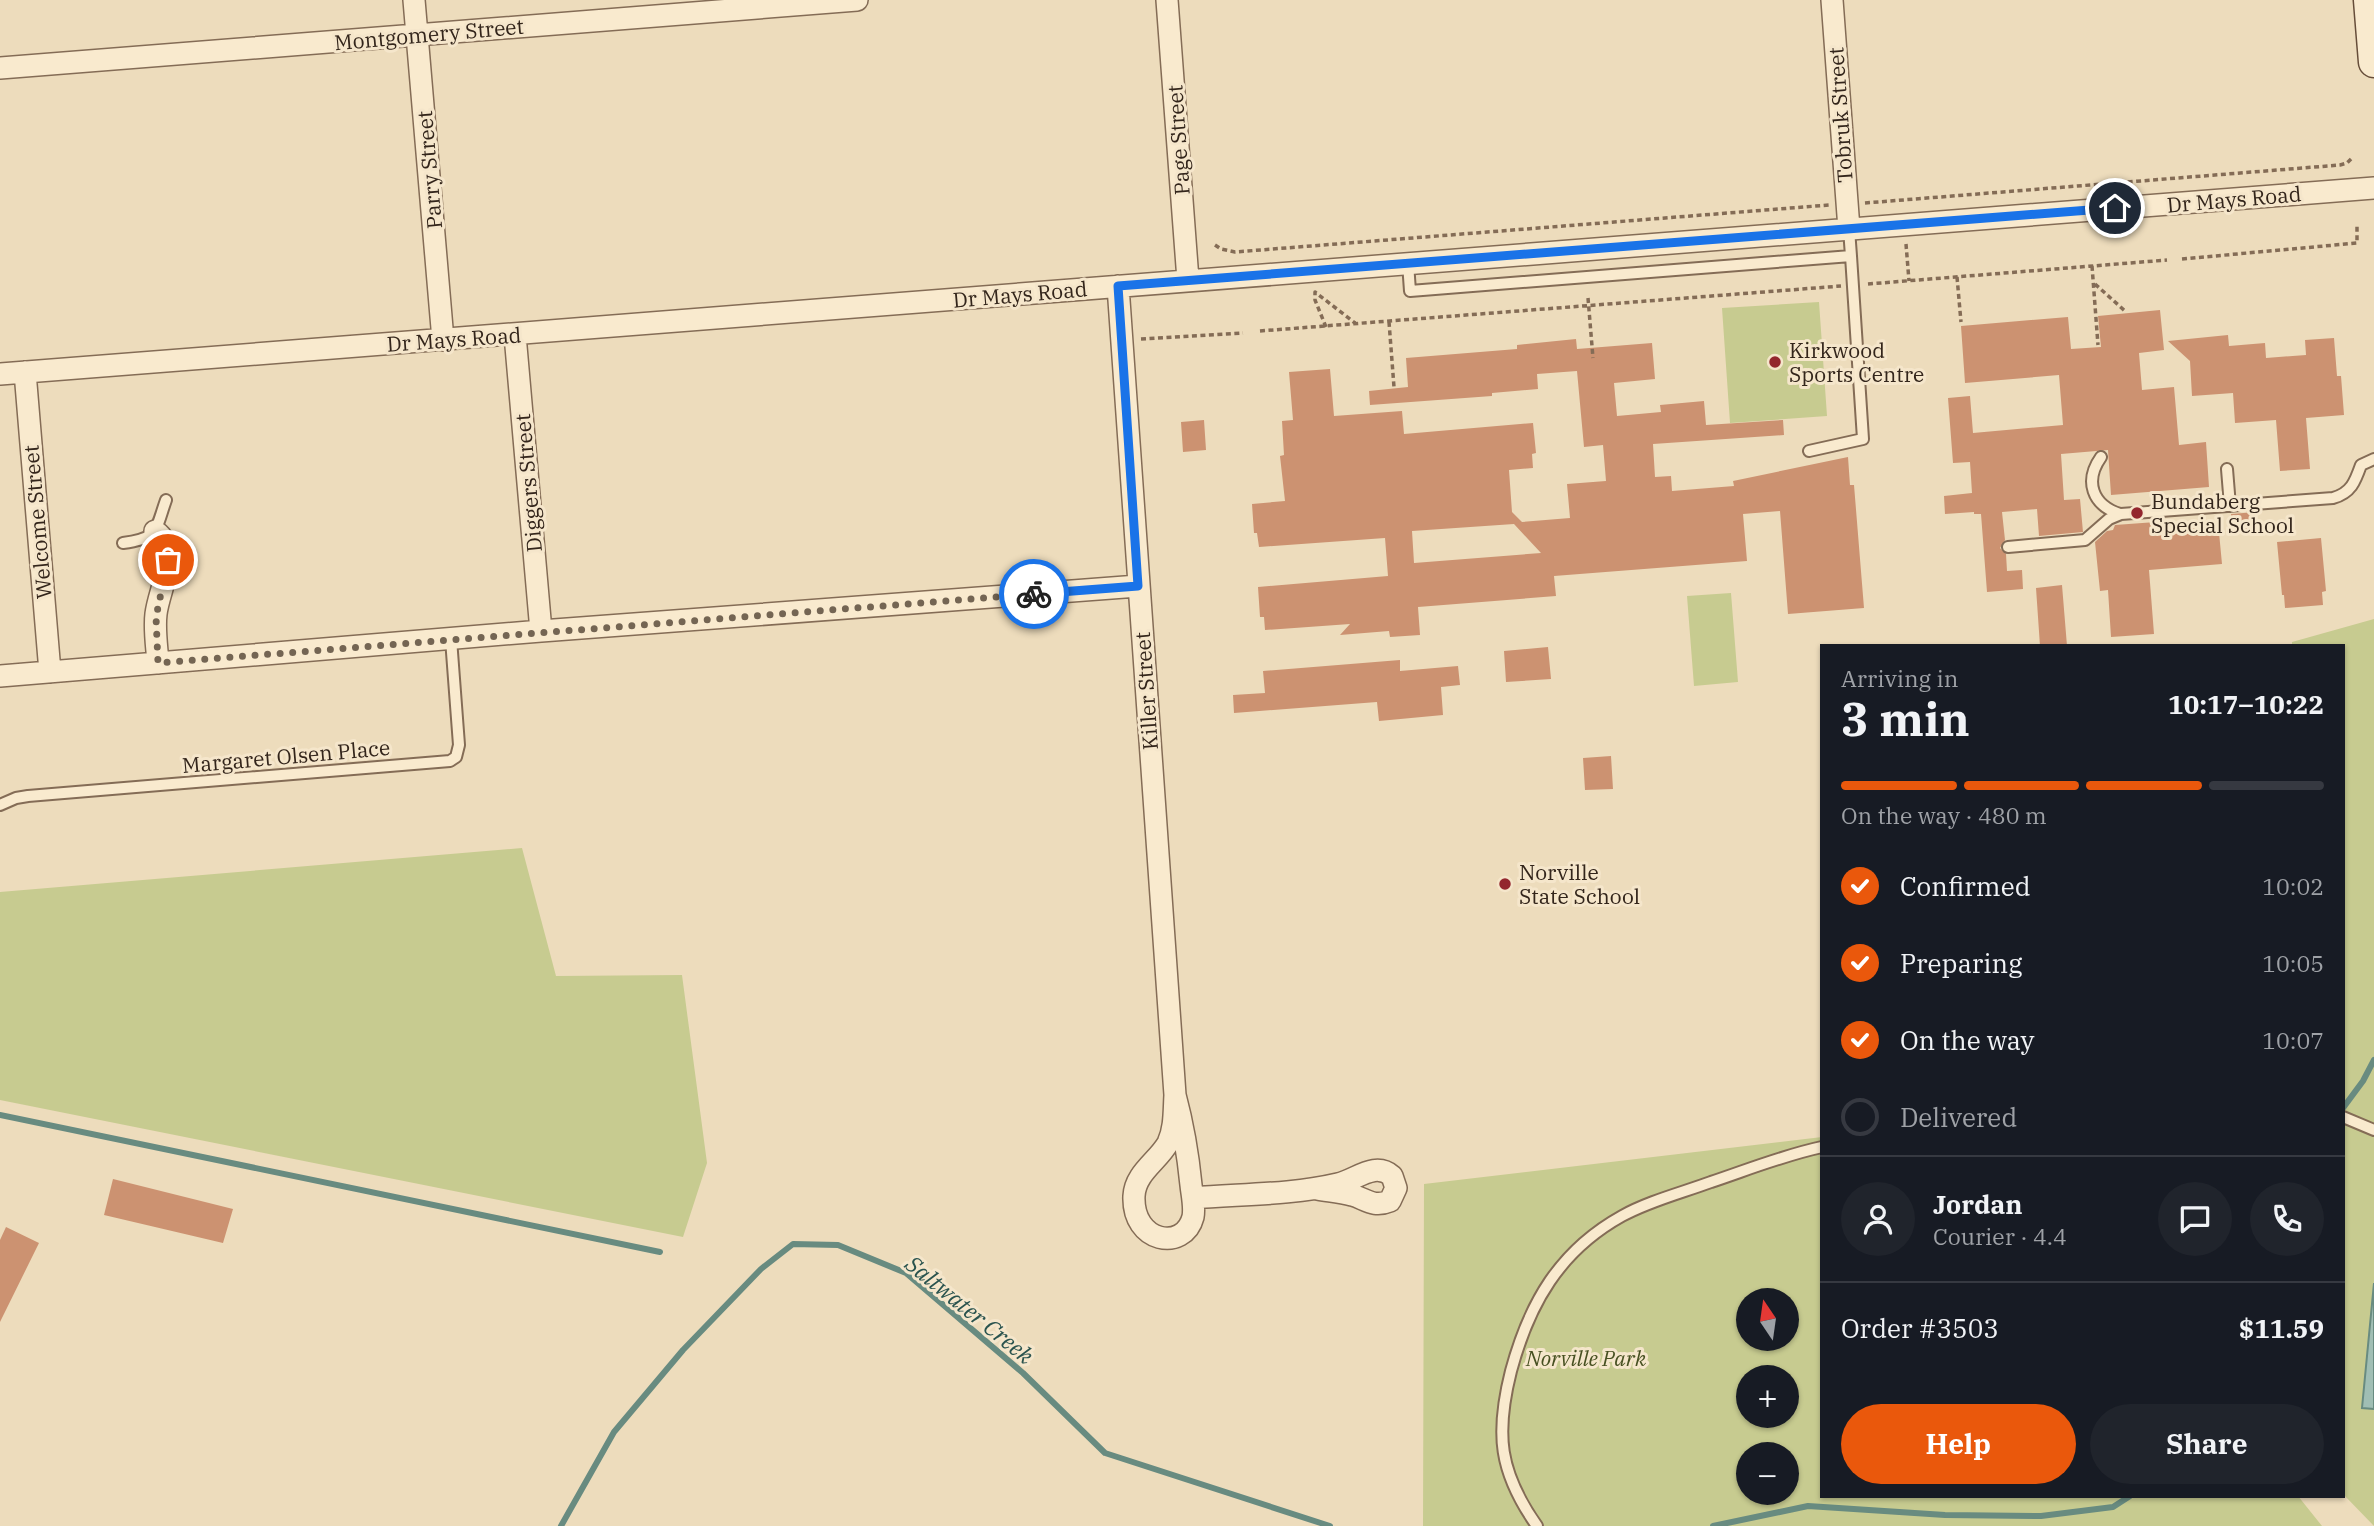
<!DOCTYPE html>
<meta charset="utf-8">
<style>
:root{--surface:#171b24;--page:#20242c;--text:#f1f3f6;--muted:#9ea1a6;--line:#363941;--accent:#ea580c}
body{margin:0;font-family:"IBM Plex Serif",serif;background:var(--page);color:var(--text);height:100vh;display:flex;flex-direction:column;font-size:26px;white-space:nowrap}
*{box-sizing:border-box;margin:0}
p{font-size:23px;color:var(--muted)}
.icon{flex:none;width:38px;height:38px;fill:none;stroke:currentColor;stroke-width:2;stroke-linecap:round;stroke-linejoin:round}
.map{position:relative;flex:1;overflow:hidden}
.sheet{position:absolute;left:1820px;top:644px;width:525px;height:854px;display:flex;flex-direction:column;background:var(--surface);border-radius:0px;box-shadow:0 2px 5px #0004}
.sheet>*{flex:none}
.needle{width:46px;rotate:347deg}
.buttons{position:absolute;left:1736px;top:1288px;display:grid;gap:14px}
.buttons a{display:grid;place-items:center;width:63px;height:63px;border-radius:50%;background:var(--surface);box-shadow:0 2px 5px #0004;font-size:35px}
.pin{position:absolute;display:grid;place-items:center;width:60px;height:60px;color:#fff;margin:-30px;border:4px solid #fff;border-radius:50%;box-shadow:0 2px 7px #0007}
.courier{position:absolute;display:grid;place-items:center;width:70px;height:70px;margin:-35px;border:5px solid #1a73e8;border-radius:50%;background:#fff;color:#222;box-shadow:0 2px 9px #0007}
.head em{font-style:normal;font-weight:700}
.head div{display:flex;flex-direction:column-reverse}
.head{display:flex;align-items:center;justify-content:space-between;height:119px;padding:0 21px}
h1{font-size:46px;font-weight:700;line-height:52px}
.bar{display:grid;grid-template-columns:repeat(4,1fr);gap:10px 7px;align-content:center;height:84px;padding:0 21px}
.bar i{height:9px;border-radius:5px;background:var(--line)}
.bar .current{background:var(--accent)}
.bar p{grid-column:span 4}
.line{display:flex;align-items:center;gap:18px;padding:0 21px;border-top:2px solid var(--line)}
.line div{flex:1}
.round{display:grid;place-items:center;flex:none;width:74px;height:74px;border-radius:37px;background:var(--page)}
ol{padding:0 21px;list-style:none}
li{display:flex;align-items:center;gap:21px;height:77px}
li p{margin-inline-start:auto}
li .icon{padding:7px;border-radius:50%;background:var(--accent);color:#fff;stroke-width:4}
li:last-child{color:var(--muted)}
li i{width:38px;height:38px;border:4px solid var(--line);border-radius:50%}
.button{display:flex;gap:14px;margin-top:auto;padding:14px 21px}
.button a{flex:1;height:80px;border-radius:42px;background:var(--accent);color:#fff;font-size:28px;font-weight:700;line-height:80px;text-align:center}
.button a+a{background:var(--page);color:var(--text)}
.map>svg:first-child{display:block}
.green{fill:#c7cb90;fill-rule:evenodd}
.water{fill:#a0beb4;stroke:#688b80;stroke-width:2}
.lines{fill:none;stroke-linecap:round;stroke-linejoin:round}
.stream{stroke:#688b80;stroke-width:6}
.building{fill:#cc9271;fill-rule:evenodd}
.lane-casing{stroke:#846c56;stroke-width:14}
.street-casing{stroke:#846c56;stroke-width:24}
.secondary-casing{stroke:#664d39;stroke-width:33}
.path{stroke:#846c56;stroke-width:3.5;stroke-dasharray:5 3.5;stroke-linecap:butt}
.lane{stroke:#f9eace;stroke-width:10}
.street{stroke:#f9eace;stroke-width:21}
.secondary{stroke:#f9eace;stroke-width:30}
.done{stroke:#746553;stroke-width:7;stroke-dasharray:0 12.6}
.route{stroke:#1a73e8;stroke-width:9}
.poi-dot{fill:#93262d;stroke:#f5e6cb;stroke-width:2.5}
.labels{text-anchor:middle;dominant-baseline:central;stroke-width:6;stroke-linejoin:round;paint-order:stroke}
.street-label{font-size:21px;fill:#33251b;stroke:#f5e6cb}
.poi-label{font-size:21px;fill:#33251b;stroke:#f5e6cb;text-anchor:start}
.park-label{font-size:21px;font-style:italic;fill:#475021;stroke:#f5e6cb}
.water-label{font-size:23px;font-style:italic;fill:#2a534e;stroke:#f5e6cb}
</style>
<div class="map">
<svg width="2374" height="1526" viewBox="0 0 2374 1526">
<rect width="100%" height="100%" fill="#eddcbc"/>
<!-- green -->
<path class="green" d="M 1819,302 L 1827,416 L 1730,423 L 1722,308 Z
M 1731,593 L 1738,682 L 1694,686 L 1687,596 Z
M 2374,619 L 2374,1526 L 2343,1494 L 2343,646 L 2292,646 L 2292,642 Z
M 522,848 L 556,976 L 682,975 L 707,1163 L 683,1237 L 0,1100 L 0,892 Z
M 1822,1137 L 1822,1496 L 2298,1496 L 2322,1526 L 1423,1526 L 1424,1184 ZM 1748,1300 L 1787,1300 L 1787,1339 L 1748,1339 ZM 1748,1377 L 1787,1377 L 1787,1416 L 1748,1416 ZM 1748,1454 L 1787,1454 L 1787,1493 L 1748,1493 Z"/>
<!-- water -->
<path class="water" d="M 2374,1283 L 2374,1409 L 2362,1408 Z"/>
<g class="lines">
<!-- stream -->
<path class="stream" d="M 2343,1108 L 2363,1081 L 2374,1060
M 0,1115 L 660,1252
M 561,1526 L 614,1432 L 683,1350 L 761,1269 L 793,1244 L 838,1245 L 906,1273 L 1023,1373 L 1105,1453 L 1330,1526
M 1713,1526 L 1808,1506 L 1945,1515 L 2041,1516 L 2113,1507 L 2130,1496"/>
</g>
<!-- building -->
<path class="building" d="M 2160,310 L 2164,350 L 2139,353 L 2142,390 L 2174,387 L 2179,445 L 2206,442 L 2209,487 L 2111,495 L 2108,450 L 2061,454 L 2064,500 L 2080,499 L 2083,532 L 2039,536 L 2037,509 L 2002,512 L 2005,540 L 2000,548 L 2006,554 L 2007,571 L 2022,570 L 2023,589 L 1987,592 L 1981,514 L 1974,514 L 1974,512 L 1945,514 L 1944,496 L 1972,493 L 1970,462 L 1953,463 L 1948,398 L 1970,396 L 1973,433 L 2063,425 L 2059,375 L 1965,383 L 1961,326 L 2068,317 L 2071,349 L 2101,347 L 2098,316 Z
M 2228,335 L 2229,346 L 2265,343 L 2266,358 L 2306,355 L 2305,340 L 2334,338 L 2337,376 L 2341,376 L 2344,415 L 2306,418 L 2310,469 L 2280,471 L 2276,420 L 2235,423 L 2233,393 L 2192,396 L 2190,361 L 2168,341 Z
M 1576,339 L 1577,349 L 1652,343 L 1655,379 L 1614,383 L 1617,416 L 1661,412 L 1660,405 L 1704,401 L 1706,425 L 1783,420 L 1784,435 L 1653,444 L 1655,477 L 1671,476 L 1672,491 L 1734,486 L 1733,481 L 1848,457 L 1850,485 L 1854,485 L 1864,608 L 1788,614 L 1780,511 L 1743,514 L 1747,561 L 1554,576 L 1556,596 L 1418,607 L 1420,635 L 1390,637 L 1389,631 L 1340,635 L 1350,624 L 1265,630 L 1264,617 L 1260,617 L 1258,587 L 1388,576 L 1385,538 L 1259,547 L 1257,533 L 1254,533 L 1252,504 L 1285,501 L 1280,456 L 1284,455 L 1282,421 L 1293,420 L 1289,372 L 1330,369 L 1334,416 L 1402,411 L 1404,434 L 1533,423 L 1536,453 L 1532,454 L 1533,468 L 1509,470 L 1512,512 L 1522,522 L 1570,518 L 1567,484 L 1606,481 L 1603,445 L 1584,447 L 1577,371 L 1537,374 L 1538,389 L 1492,393 L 1492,396 L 1370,405 L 1369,391 L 1408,387 L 1406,358 L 1517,349 L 1517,345 ZM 1514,524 L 1541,553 L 1414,563 L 1412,531 Z
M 1204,420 L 1206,450 L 1183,452 L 1181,422 Z
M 2256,512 L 2257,530 L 2233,532 L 2231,514 Z
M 2156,522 L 2156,527 L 2218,522 L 2222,564 L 2149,570 L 2154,634 L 2111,637 L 2108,590 L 2100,591 L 2095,542 L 2107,531 L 2113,530 L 2115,525 Z
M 2321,538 L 2326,591 L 2322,592 L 2323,605 L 2285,608 L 2284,595 L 2282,595 L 2277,542 Z
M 2062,585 L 2067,646 L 2040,646 L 2036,588 Z
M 1548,647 L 1551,679 L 1506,682 L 1504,651 Z
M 1400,660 L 1400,671 L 1458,666 L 1460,685 L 1441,687 L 1443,715 L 1379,721 L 1377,702 L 1234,713 L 1233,695 L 1265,693 L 1263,671 Z
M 1611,756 L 1613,789 L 1585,790 L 1583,758 Z
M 113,1179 L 233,1209 L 223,1243 L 104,1215 Z
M 6,1227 L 39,1243 L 0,1322 L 0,1240 Z"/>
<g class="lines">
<defs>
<path id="lane" d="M 1408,263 L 1410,291 L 1851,256 L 1849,229
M 1809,451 L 1863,439 L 1851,256
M 2101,457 C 2084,481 2092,505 2120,514
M 2227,469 L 2230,506
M 123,543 C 159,538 155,531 166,500
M 2008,547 L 2085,540 L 2109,519 L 2121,514 L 2333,498 C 2351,493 2355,482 2361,465 L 2374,459
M 0,805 L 16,798 L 28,796 L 450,761 L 456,757 L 459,745 L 451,639
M 2343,1117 L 2374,1130
M 1537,1526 C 1499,1472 1495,1434 1511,1371 C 1529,1304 1559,1251 1622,1216 C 1649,1201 1681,1193 1711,1182 C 1747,1170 1784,1155 1822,1147"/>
<path id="street" d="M 414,0 L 443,340
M 1167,0 L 1188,280
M 1832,0 L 1849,229
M 0,68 L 857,0
M 1118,286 L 1175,1095 C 1174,1111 1175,1128 1168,1143 C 1158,1161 1135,1173 1134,1196 C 1132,1243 1184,1252 1193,1217 C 1195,1207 1192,1195 1191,1185 C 1188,1154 1183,1125 1175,1095
M 515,335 L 541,631
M 25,372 L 50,672
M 0,374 L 2374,188
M 155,531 C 182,550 159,588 156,614 C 154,630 157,647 158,663
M 0,676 L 541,631 L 1138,586
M 1193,1198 C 1240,1194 1291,1195 1338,1184 C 1356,1180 1375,1161 1392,1176 L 1396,1188 L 1390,1201 C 1373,1208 1366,1199 1352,1195 C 1340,1192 1328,1191 1317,1189"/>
<path id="secondary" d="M 2369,0 L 2374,62"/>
</defs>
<!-- lane casing -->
<use href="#lane" class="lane-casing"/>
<!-- street casing -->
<use href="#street" class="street-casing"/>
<!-- secondary casing -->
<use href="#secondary" class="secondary-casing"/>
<!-- path -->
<path class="path" d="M 1865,203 L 2340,165 L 2347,163 L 2353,157
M 1906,244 L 1909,281
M 1215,245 L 1221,249 L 1235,252 L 1829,205
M 2182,259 L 2357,243 L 2357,224
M 2092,266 L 2098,345
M 1957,277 L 1961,322
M 1868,284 L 2167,260
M 2095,284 L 2125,311
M 1588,298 L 1593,358
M 1389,322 L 1394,387
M 1326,327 L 1315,300 L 1315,292 L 1355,323
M 1260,331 L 1841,286
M 1141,339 L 1243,333"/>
<!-- lane -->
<use href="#lane" class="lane"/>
<!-- street -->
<use href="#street" class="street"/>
<!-- secondary -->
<use href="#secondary" class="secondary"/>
</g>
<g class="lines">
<!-- done -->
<path class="done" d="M 168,560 L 156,617 L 158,663 L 1034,594"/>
<!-- route -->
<path class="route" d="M 1034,594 L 1138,586 L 1118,286 L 2115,208"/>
</g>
<!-- markers -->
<g class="poi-dot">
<circle cx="1775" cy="362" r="7"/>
<circle cx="2137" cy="513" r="7"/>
<circle cx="1505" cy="884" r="7"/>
</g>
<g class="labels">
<!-- street labels -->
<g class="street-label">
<text transform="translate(429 34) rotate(-5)">Montgomery Street</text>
<text transform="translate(1840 115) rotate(-94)">Tobruk Street</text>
<text transform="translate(1178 140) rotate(-94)">Page Street</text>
<text transform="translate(429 170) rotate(-95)">Parry Street</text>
<text transform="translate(2234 199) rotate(-5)">Dr Mays Road</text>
<text transform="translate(1020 294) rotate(-5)">Dr Mays Road</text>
<text transform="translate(454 339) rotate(-4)">Dr Mays Road</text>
<text transform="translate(528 483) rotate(-95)">Diggers Street</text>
<text transform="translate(37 522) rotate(-95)">Welcome Street</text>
<text transform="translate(1146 691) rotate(-94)">Killer Street</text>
<text transform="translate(286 756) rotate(-5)">Margaret Olsen Place</text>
</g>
<!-- poi labels -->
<g class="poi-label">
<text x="1789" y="350">Kirkwood<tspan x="1789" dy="24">Sports Centre</tspan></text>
<text x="2151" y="501">Bundaberg<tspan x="2151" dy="24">Special School</tspan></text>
<text x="1519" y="872">Norville<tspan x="1519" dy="24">State School</tspan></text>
</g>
<!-- park labels -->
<g class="park-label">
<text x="1586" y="1358">Norville Park</text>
</g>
<!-- water labels -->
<g class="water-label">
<text transform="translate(970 1309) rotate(39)">Saltwater Creek</text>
</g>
</g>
</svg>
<div class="buttons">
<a><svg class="needle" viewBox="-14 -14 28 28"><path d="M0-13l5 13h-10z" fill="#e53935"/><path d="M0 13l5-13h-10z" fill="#9ea1a6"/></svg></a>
<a>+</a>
<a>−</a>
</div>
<div class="pin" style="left:168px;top:560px;background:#ea580c"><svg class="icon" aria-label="bag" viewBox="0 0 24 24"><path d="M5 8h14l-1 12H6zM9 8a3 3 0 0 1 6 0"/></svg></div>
<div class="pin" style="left:2115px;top:208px;background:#1f2937"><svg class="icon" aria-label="home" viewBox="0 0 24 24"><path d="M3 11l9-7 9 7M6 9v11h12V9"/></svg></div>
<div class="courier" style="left:1034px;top:594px"><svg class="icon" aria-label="bike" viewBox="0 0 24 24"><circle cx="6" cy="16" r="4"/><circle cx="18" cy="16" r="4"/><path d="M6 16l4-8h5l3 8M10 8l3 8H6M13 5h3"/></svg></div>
<section class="sheet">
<div class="head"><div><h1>3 min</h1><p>Arriving in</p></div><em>10:17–10:22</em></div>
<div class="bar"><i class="current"></i><i class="current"></i><i class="current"></i><i></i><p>On the way · 480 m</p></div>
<ol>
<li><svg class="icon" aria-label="check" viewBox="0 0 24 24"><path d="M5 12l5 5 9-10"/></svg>Confirmed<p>10:02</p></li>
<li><svg class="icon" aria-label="check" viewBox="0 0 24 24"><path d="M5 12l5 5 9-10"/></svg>Preparing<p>10:05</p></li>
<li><svg class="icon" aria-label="check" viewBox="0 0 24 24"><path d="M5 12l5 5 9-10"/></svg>On the way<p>10:07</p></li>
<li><i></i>Delivered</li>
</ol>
<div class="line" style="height:126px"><a class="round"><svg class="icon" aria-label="person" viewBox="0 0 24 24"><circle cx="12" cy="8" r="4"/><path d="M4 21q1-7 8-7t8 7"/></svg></a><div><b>Jordan</b><p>Courier · 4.4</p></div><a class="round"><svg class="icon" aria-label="chat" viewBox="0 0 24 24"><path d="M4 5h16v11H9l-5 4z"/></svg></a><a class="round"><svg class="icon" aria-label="phone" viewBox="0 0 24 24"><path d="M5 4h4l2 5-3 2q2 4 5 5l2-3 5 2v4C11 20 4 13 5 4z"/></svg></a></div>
<div class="line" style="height:91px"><div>Order #3503</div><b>$11.59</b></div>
<div class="button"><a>Help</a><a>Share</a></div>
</section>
</div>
